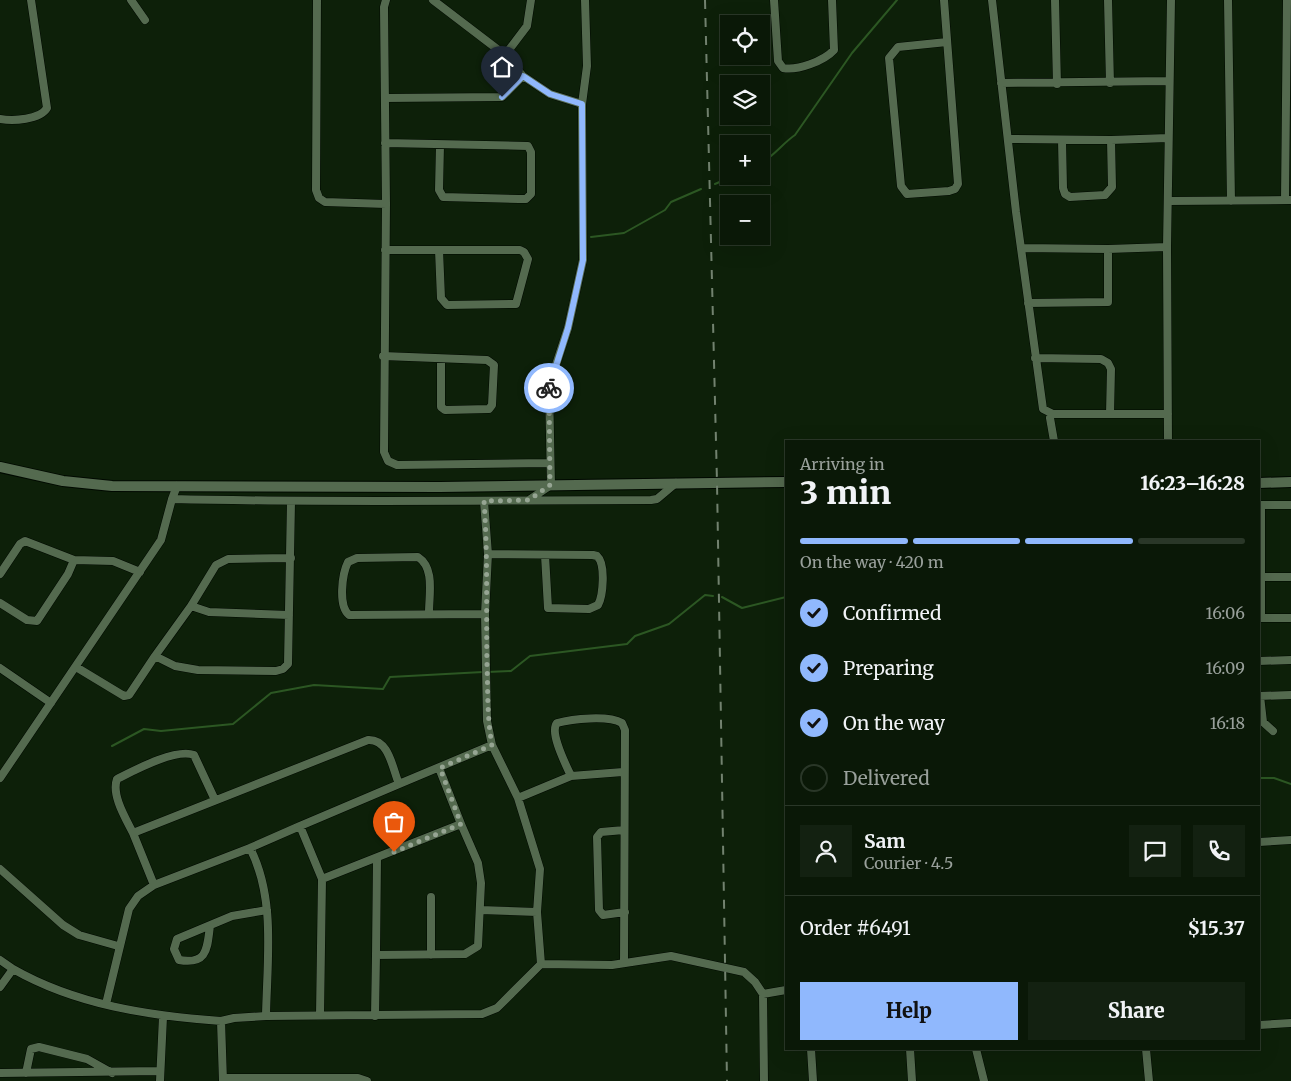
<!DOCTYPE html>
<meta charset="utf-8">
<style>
:root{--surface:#0a1807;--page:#132111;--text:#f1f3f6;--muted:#99a09b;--line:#2a3728;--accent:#90b8fd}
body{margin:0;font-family:Merriweather,serif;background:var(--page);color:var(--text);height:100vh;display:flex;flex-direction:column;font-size:19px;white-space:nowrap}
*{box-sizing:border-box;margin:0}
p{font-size:16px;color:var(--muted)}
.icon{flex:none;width:28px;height:28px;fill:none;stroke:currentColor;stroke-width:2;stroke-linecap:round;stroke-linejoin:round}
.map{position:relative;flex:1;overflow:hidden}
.panel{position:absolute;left:785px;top:440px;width:475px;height:610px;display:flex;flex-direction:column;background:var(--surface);border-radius:0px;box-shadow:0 5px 20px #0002,0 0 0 1px var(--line)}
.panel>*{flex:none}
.controls{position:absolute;left:720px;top:15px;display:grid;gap:10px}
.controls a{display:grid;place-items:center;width:50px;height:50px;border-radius:0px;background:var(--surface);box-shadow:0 5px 20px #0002,0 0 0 1px var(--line);font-size:25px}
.pin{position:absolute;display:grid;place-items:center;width:42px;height:42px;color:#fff;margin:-51px -21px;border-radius:50% 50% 50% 0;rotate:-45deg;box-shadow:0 0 5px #0007}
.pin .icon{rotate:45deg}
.courier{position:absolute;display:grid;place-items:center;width:50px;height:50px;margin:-25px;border:4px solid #90b8fd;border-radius:50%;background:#fff;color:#222;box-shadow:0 1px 6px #0007}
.overview em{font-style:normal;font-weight:800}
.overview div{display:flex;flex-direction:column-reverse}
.overview{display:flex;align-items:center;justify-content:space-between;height:85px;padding:0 15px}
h1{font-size:32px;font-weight:800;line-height:38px}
.bar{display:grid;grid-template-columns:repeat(4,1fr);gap:8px 5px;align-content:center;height:60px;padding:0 15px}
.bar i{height:6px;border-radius:4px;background:var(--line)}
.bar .selected{background:var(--accent)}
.bar p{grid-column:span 4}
.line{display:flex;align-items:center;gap:12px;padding:0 15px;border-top:1px solid var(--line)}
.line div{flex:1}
.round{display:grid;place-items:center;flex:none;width:52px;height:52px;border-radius:0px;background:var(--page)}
ol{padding:0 15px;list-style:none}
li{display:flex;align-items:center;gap:15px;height:55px}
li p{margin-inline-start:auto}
li .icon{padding:5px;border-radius:50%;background:var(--accent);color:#111;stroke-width:4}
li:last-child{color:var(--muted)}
li i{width:28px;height:28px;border:2px solid var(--line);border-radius:50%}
.primary-button{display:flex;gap:10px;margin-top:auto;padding:10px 15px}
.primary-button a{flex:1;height:58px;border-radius:0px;background:var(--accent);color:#111;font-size:20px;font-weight:800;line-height:58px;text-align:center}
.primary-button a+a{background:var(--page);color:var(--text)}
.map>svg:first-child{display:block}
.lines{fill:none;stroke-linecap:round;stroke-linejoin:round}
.stream{stroke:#2c5723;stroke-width:2}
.street-casing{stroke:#000900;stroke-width:9}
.secondary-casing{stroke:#000900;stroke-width:12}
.street{stroke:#546a4f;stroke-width:8}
.secondary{stroke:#546a4f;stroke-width:10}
.rail{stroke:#72826f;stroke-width:2;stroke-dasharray:9 9;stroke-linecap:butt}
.done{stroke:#96a593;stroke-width:5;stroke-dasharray:0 9}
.route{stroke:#90b8fd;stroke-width:6}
</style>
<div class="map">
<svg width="1291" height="1081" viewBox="0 0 1291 1081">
<rect width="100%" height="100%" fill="#0d2009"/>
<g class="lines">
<!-- stream -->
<path class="stream" d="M 761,163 C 773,157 783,143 795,135 L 852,53 L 897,0
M 715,184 L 733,176
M 591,237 L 624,233 L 665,210 L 671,202 L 701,189
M 722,597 L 742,608 L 786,597
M 487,672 L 511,671 L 530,656 L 627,644 L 635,636 L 669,624 L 705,595 L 713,596
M 112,746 L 144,729 L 161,731 L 233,724 L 271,693 L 314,685 L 383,689 L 390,677 L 483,672
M 1259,778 L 1274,778 L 1291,784"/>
<defs>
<path id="street" d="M 131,0 L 145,20
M 317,0 L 316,190 L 319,198 L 325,202 L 386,204
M 386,0 L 384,7 L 386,204 L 384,452 L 388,461 L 397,465 L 549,463
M 433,0 L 505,55 L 523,76 L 550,94 L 582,104
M 774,0 L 778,61 L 783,68 C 797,71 824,61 834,50 L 832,0
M 944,0 L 958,184 L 955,189 L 949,191 L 907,194 L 901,186 L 889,58 L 898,47 L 947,42
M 992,0 L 1016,212 L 1043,409 L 1053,414 L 1168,414
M 1055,0 L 1057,84
M 1108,0 L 1110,83
M 1228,0 L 1231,201
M 505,55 L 527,26 L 531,0
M 1001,83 L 1168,81
M 385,98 L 502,97 L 523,76
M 0,119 C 13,121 40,120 47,108 L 31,0
M 1009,139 L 1111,140 L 1168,138
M 1062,140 L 1063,188 L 1065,194 L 1070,197 L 1105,195 L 1112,187 L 1111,140
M 385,143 L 528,146 L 531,152 L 531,194 L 526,199 L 519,199 L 443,197 L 439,190 L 440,145
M 1285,200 L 1287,0
M 1168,201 L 1291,200
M 1021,248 L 1108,249 L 1108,302 L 1028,303
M 1108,249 L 1167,247
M 385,250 L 520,250 L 524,252 L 528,259 L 516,304 L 447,305 L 441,298 L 439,250
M 383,356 L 487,360 L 494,365 L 492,405 L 489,409 L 445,410 L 441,407 L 441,359
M 1035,358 L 1101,359 L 1108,363 L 1111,369 L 1110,414
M 1050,418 L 1054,441
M 1168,441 L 1167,247 L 1171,0
M 177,486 L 172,499 C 332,503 491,500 651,500 L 657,499 L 676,483
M 529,500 L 551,485 L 549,386 L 568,328 L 583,260 L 582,104 L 587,66 L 585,0
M 484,501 L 488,554 L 485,614 L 487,721 L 492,745 L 518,798 L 540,869 L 537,912 L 541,964 L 612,965 L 671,956 L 744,972 L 755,982 L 763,994 L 786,990
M 291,502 L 288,664 L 283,669 L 276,671 L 198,670 L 175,666 L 155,656 L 191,606 L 216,565 L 228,559 L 291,558
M 1259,505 L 1261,505 L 1261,617
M 1261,505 L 1291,505
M 488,554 L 593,555 L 597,556 C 606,564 603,596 598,605 L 589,609 L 548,608 L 545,555
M 0,574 L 20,544 L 25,541 L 74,560 L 113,561 L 140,572
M 1261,577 L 1291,577
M 0,603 L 27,620 L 37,621 L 68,574 L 74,560
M 191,606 L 209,612 L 289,615
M 429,613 C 429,594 435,568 418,557 L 357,558 L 348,562 C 342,574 338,606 349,615 L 485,614
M 1259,618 L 1291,618
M 1259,661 L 1291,660
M 76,667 L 124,696 L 129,695 L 155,656
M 0,668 L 51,703
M 1259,696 L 1291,695
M 1260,696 L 1263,722 L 1273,731
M 571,776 L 623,772
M 0,778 L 161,540 L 172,499
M 399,784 L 492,745
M 518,798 L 571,776 C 566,765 549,732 557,723 C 572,719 608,715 622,723 L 625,730 L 624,963
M 624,830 L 601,832 L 597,837 L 599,910 L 603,915 L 625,912
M 133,833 C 126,819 111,795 117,779 C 135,770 176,748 194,755 L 215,800
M 1259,842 L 1291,840
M 250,848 L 300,826 L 322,879 L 320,1015
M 0,869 L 63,925 L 79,935 L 118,946
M 322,879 L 461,824 L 439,768
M 154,885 L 133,833 L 368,740 C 389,739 392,767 399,784 L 300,826
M 431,897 L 431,955
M 480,910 L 537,912
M 210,926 C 207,948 208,965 179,960 L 174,949 L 177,939 L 232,916 L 267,910
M 376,955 L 377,859
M 0,960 L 13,969 L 0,987
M 13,969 C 76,1005 150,1016 221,1021 L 223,1081
M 763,994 L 764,1081
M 106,1004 L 129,909 L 138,896 L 154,885 L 250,848 C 276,899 267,960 266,1016
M 375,1016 L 376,955 L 465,954 L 478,946 L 481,883 L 478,863 L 461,824
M 221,1021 L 234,1018 L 266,1016 L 482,1014 L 497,1008 L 541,964
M 1259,1025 L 1291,1023
M 811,1049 L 813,1081
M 910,1049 L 912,1081
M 976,1049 L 984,1081
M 1146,1049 L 1149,1081
M 0,1073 L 160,1071
M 26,1073 L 31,1049 L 39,1047 L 87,1059 L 112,1073
M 223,1078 L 358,1078 L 367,1081
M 160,1081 L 163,1017"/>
<path id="secondary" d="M 0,467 L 63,481 L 112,486 L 440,487 L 786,482
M 1259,483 L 1291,482"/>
</defs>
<!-- street casing -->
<use href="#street" class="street-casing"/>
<!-- secondary casing -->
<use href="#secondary" class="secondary-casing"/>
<!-- street -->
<use href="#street" class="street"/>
<!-- secondary -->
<use href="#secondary" class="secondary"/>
<!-- rail -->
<path class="rail" d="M 705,0 L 717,482 L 727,1081"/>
</g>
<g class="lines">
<!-- done -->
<path class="done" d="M 394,852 L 461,824 L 440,768 L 492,745 C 487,718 488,692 487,665 C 486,610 488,556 484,501 L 529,500 L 550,485 L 549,388"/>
<!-- route -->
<path class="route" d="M 502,97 L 523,76 L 550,94 L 582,104 L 583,260 L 568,328 L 549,388"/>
</g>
</svg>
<div class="controls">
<a><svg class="icon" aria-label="locate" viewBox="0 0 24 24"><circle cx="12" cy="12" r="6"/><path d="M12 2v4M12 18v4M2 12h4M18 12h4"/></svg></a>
<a><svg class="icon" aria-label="layers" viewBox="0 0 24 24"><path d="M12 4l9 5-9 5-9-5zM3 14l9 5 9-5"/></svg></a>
<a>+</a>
<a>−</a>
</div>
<div class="pin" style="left:394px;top:852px;background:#ea580c"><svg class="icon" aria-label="bag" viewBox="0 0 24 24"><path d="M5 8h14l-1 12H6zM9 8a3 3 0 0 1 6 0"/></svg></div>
<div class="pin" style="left:502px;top:97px;background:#1f2937"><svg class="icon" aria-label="home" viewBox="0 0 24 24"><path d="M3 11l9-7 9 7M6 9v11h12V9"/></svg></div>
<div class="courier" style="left:549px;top:388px"><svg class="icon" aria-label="bike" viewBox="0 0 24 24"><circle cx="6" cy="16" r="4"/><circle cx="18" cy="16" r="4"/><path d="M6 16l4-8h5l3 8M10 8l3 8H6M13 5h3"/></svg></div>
<section class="panel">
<div class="overview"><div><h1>3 min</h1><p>Arriving in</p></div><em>16:23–16:28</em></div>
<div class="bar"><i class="selected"></i><i class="selected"></i><i class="selected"></i><i></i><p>On the way · 420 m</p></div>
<ol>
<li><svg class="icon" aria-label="check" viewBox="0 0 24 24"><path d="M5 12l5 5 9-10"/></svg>Confirmed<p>16:06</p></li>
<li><svg class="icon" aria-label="check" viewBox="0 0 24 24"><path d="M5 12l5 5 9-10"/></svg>Preparing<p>16:09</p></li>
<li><svg class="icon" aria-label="check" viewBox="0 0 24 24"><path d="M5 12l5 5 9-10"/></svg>On the way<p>16:18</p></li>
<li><i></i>Delivered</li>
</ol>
<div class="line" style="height:90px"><a class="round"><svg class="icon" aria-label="person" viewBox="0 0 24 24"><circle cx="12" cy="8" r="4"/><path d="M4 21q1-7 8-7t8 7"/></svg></a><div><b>Sam</b><p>Courier · 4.5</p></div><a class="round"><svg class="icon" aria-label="chat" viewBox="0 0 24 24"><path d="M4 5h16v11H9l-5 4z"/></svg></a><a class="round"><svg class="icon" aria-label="phone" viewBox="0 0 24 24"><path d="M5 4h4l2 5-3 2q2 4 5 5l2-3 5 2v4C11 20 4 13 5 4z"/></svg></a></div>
<div class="line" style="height:65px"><div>Order #6491</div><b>$15.37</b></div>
<div class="primary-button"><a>Help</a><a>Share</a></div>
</section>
</div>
